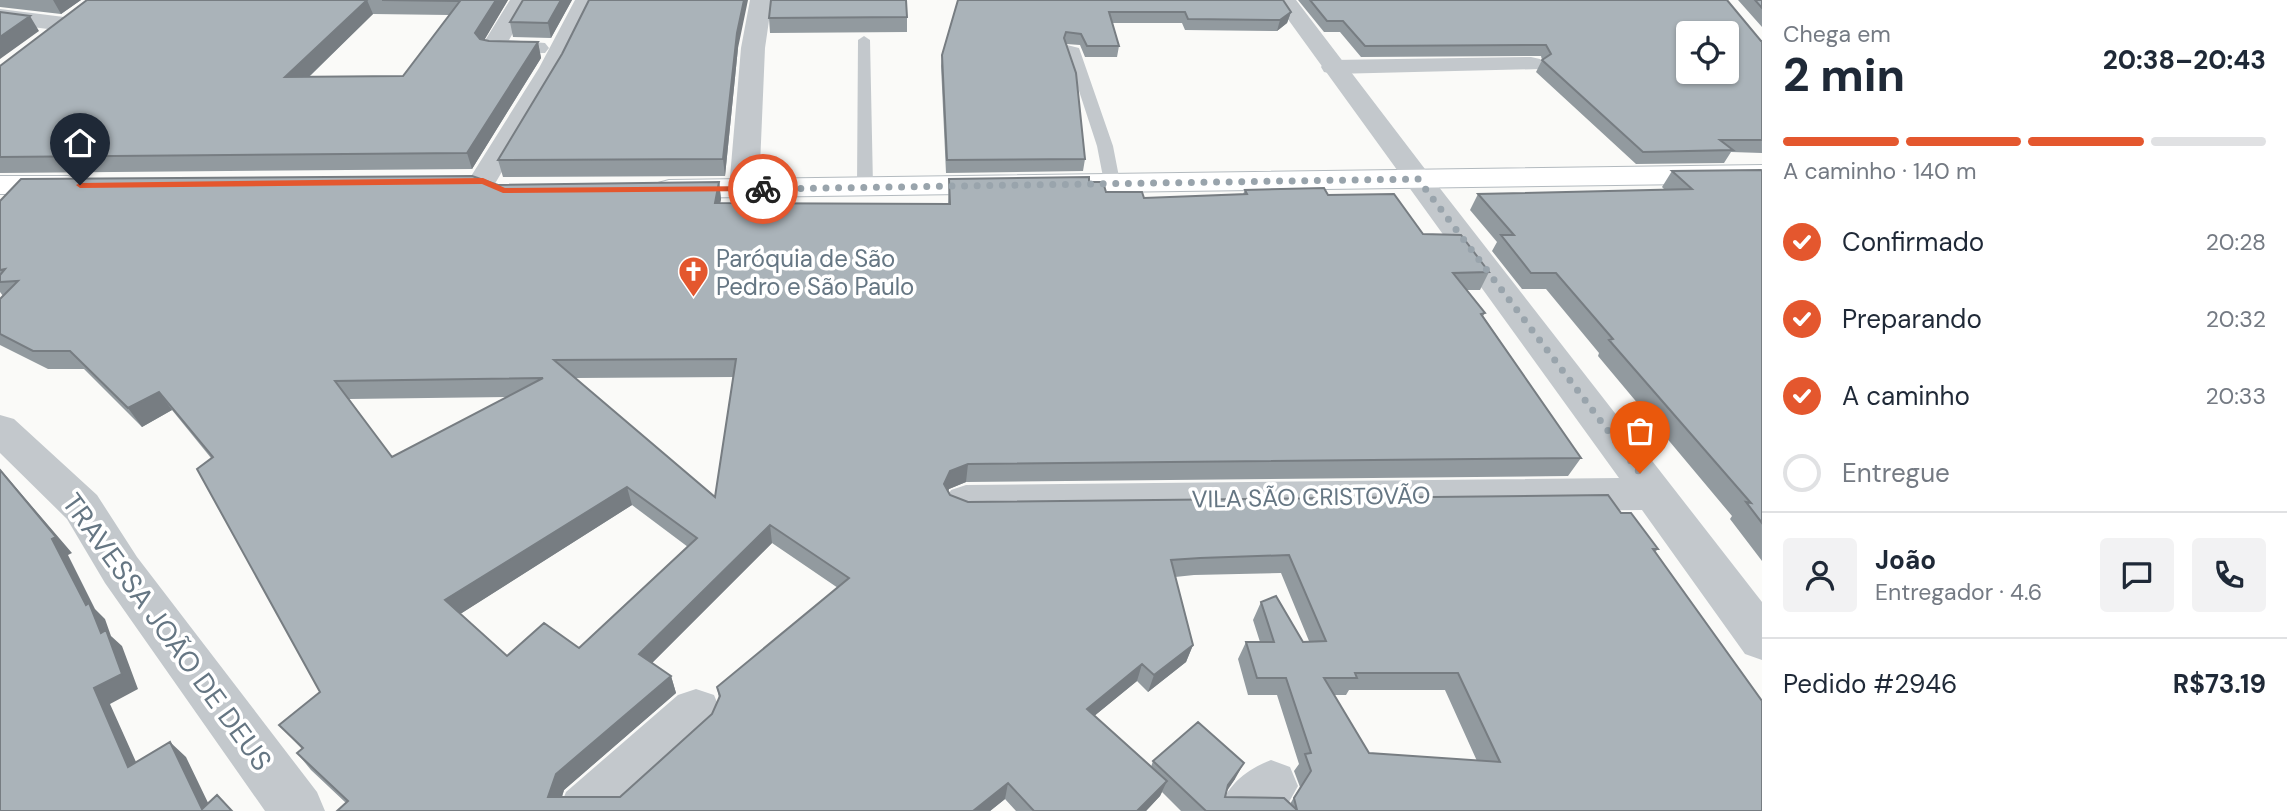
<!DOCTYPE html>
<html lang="pt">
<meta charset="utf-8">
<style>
:root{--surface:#fff;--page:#f2f2f3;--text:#1f2937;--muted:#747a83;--line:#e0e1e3;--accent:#e4572e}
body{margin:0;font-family:"DM Sans",sans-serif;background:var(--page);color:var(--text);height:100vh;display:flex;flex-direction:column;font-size:26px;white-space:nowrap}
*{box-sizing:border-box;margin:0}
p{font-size:23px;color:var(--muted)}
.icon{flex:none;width:38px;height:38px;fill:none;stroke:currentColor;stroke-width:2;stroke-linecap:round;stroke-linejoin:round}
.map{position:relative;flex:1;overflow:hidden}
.details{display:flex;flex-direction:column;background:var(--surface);width:525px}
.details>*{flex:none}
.buttons{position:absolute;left:1676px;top:21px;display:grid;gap:14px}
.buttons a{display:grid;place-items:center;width:63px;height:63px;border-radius:7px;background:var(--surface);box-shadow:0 2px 5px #0004;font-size:35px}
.pin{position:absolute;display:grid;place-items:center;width:60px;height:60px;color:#fff;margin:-72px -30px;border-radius:50% 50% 50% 0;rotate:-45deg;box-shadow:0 0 7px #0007}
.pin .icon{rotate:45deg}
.courier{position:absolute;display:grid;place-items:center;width:70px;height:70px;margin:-35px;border:5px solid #e4572e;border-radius:50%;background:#fff;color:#222;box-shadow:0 2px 9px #0007}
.overview em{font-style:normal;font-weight:800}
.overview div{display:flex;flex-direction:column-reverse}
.overview{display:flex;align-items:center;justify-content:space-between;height:119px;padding:0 21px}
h1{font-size:46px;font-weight:800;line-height:52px}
.bar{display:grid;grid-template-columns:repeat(4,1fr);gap:10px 7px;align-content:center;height:84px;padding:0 21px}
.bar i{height:9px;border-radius:5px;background:var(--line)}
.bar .selected{background:var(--accent)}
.bar p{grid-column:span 4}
.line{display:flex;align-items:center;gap:18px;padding:0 21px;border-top:2px solid var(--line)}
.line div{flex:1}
.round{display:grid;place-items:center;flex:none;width:74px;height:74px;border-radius:7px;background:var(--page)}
ol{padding:0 21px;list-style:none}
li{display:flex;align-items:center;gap:21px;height:77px}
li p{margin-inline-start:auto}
li .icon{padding:7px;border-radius:50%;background:var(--accent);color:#fff;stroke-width:4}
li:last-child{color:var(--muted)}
li i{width:38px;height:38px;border:4px solid var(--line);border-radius:50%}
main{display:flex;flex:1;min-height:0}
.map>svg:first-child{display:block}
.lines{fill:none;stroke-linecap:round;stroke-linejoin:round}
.secondary-casing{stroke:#b3babf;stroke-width:2}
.service{fill:#c3c8cc;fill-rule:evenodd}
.minor{fill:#c3c8cc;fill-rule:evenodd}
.tertiary{fill:#c3c8cc;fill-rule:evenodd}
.secondary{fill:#fff;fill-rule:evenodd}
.wall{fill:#929a9f;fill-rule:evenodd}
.shaded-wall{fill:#777d82}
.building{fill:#aab3b9;stroke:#777d82;stroke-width:2;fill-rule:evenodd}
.route{fill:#e4572e}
.done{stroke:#99a4ac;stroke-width:7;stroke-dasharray:0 12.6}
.labels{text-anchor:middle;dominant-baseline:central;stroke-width:7;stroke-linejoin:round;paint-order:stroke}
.poi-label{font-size:24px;fill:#657683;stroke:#fff;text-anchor:start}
.street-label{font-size:24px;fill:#657683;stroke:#fff}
.near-street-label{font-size:28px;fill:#657683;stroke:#fff}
</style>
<main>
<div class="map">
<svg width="1762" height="811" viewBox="0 0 1762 811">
<rect width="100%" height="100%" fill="#fafaf8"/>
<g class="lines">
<defs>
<path id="secondary" d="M 1762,165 L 1762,183 L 669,198 L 658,195 L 654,189 L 658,183 L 669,180 Z
M 0,176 L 68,176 L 78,179 L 83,185 L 78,191 L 68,194 L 0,194 Z"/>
</defs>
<!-- secondary casing -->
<use href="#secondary" class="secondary-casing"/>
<!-- service -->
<path class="service" d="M 864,36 L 870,40 L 873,186 L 865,191 L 857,186 L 858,40 Z
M 1067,45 L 1079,48 L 1113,146 L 1120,182 L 1118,185 L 1112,187 L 1104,182 L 1097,146 L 1065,48 Z"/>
<!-- minor -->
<path class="minor" d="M 510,0 L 532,0 L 509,40 L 545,43 L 549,48 L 545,53 L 493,54 L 485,52 L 481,47 Z
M 575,0 L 597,0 L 563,68 L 493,187 L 483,190 L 473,187 L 468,181 L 539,68 Z
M 750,0 L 772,0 L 765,48 L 759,189 L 755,195 L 744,198 L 733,195 L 729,189 L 741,48 Z
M 0,9 L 64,17 L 72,19 L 76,24 L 72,29 L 64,31 L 0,23 Z
M 1531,57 L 1540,59 L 1543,64 L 1540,69 L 1333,74 L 1324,72 L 1321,67 L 1324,62 L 1333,60 Z
M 1418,170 L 1428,173 L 1762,602 L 1762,660 L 1745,654 L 1642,510 L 966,517 L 951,512 L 945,501 L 951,490 L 966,485 L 1619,478 L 1403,179 L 1408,173 Z
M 0,415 L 14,419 L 97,495 L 137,557 L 317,792 L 325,811 L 265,811 L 105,583 L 67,519 L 0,453 Z
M 696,689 L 714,695 L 721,712 L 714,729 L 625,811 L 558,811 L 566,792 L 678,695 Z
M 1271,760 L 1290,767 L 1298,786 L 1284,811 L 1218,811 C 1228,785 1245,770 1271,760 Z"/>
<!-- tertiary -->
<path class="tertiary" d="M 1274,0 L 1296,0 L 1428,173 L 1433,179 L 1428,185 L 1418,188 L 1408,185 Z"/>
<!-- secondary -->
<use href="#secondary" class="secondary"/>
</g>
<!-- wall -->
<path class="wall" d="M 0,0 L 81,0 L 61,14 L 0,7 Z
M 87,0 L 508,0 L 484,40 L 489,41 L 538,42 L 541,58 L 472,169 L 0,173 L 0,66 ZM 373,14 L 449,15 L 403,76 L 309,77 Z
M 523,0 L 572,0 L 551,38 L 513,37 L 510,22 Z
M 958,0 L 1291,12 L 1287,23 L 1277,31 L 1185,30 L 1182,23 L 1112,23 L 1119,46 L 1117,57 L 1085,57 L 1080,45 L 1066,44 L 1085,159 L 1083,171 L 946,173 L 941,66 L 942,55 Z
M 1298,0 L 1727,0 L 1761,41 L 1762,41 L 1762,153 L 1731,152 L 1724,163 L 1636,164 L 1536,72 L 1542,60 L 1541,56 L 1361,57 L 1340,32 L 1324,32 Z
M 1738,0 L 1762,0 L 1762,27 Z
M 907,17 L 907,32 L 770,33 L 769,18 Z
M 738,48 L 725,176 L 503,177 L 498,160 L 562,54 Z
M 1672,171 L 1762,171 L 1762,561 L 1730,519 L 1732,516 L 1598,356 L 1599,353 L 1546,289 L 1522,289 L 1492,251 L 1497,242 L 1470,210 L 1478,194 L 1665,190 L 1662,187 Z
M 949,179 L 1089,182 L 1106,192 L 1144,198 L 1243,194 L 1245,190 L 1328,195 L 1423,234 L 1489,272 L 1480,290 L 1467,290 L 1485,313 L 1483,316 L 1581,458 L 1568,476 L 966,482 L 949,489 L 948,491 L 950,495 L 968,502 L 1621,513 L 1658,549 L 1655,552 L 1762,811 L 1181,811 L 1162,792 L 1160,796 L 1146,811 L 1016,811 L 1005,799 L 990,811 L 337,811 L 346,803 L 311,770 L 297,753 L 302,749 L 279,725 L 320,692 L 211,458 L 172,410 L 142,427 L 84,369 L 48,369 L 0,345 L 0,299 L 3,296 L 0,292 L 0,201 L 498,185 L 719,182 L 721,199 L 720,203 L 948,204 ZM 733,377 L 715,497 L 575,378 ZM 507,397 L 392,457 L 349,399 ZM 632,505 L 688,547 L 579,648 L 507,656 L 460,614 ZM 772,543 L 838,588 L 717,687 L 719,698 L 712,714 L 620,797 L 562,797 L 564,790 L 676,693 L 671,676 L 652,663 ZM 1281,573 L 1309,641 L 1303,642 L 1261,602 L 1253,620 L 1260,642 L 1246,642 L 1238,659 L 1248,695 L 1277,695 L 1299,764 L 1294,771 L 1300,787 L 1290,804 L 1225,797 L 1227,791 L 1235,779 L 1153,761 L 1151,767 L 1094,716 L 1137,681 L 1148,692 L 1186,662 L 1193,645 L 1175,577 L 1194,575 ZM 1349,690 L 1445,690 L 1477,761 L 1369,753 L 1334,695 L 1346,695 Z"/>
<!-- shaded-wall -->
<path class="shaded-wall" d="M 53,0 L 81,0 L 61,14 Z
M 367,0 L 373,14 L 292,93 L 285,77 Z
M 496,0 L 508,0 L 479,49 L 475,33 Z
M 561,0 L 572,0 L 551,38 L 548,23 Z
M 744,0 L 748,0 L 738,48 L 725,176 L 723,159 L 737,33 Z
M 1291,12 L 1287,23 L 1277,31 L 1280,20 Z
M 30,16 L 39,31 L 0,59 L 0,37 Z
M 538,42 L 541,58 L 472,169 L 467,153 Z
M 719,182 L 721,199 L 717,220 L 715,203 Z
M 159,392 L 172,410 L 142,427 L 128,408 Z
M 968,464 L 966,482 L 949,489 L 943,502 L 944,484 L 950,471 Z
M 0,469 L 72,553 L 68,555 L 95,609 L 105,619 L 111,636 L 122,646 L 138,689 L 110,704 L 145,782 L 128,767 L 94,688 L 101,633 L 52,539 Z
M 627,487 L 632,505 L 454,618 L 445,600 Z
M 770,525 L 772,543 L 644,671 L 639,654 Z
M 1193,645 L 1186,662 L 1148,692 L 1154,675 Z
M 1142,664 L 1137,681 L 1082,726 L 1087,709 Z
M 671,676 L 676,693 L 564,790 L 557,811 L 548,797 L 556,774 Z
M 170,742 L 186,757 L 212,811 L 202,809 Z
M 1244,763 L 1235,779 L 1220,800 L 1228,785 Z
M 1167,781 L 1160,796 L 1146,811 L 1137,811 Z
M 1008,783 L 1005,799 L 990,811 L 973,811 Z"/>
<!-- building -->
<path class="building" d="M 87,0 L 367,0 L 285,77 L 403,76 L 460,1 L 382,0 L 496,0 L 475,33 L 480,39 L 489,41 L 538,42 L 467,153 L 0,157 L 0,66 Z
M 523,0 L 561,0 L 548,23 L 510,22 Z
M 589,0 L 744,0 L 737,33 L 723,159 L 498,160 L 562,54 Z
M 771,0 L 906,0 L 907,17 L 769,18 Z
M 958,0 L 1283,0 L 1291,12 L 1280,20 L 1188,19 L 1185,12 L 1109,12 L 1119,46 L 1087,46 L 1081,34 L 1066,32 L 1064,38 L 1076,73 L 1085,159 L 947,160 L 942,55 Z
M 1310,0 L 1727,0 L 1761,41 L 1762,41 L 1762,140 L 1720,140 L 1733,150 L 1643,152 L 1542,60 L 1551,54 L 1546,45 L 1365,46 L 1343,21 L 1327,21 ZM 1689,33 L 1727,33 L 1727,72 L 1689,72 Z
M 1755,0 L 1762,0 L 1762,8 Z
M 0,12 L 30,16 L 0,37 Z
M 1761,170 L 1762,171 L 1762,523 L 1746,502 L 1751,503 L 1609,340 L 1613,339 L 1556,273 L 1531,273 L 1501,235 L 1514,235 L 1478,194 L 1692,189 L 1672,171 Z
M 472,176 L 498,185 L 719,182 L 715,203 L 950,204 L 949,179 L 1089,177 L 1089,182 L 1103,182 L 1106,192 L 1142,192 L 1144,198 L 1247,194 L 1245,190 L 1324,188 L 1328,195 L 1394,194 L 1423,234 L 1461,235 L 1489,272 L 1453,273 L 1485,313 L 1481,314 L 1581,458 L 968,464 L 950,471 L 944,484 L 950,495 L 968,502 L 1608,495 L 1621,513 L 1631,513 L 1658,549 L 1653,549 L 1762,701 L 1762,811 L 1206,811 L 1153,761 L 1198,722 L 1244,763 L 1228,785 L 1225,797 L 1284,798 L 1297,810 L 1294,798 L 1311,771 L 1305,754 L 1311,753 L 1286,678 L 1257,678 L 1246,642 L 1274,642 L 1261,602 L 1276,596 L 1303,642 L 1326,641 L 1289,555 L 1200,558 L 1171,560 L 1193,645 L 1154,675 L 1142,664 L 1087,709 L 1167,781 L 1137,811 L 1034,811 L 1008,783 L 973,811 L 337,811 L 348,801 L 297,753 L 303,748 L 279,725 L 320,692 L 197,469 L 213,457 L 159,392 L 128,408 L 70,351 L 33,351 L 0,334 L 0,299 L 18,281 L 0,282 L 0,275 L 5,269 L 0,270 L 0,201 L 21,179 ZM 736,359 L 715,497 L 554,360 ZM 543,378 L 392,457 L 335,381 ZM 627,487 L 697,538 L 579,648 L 544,623 L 507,656 L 445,600 ZM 770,525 L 849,578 L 717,687 L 720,696 L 712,714 L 620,797 L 548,797 L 556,774 L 671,676 L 639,654 ZM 1355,673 L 1458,673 L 1500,762 L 1369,753 L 1324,678 L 1357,678 Z
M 0,470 L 56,537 L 52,539 L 86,605 L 89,603 L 101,633 L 106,630 L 122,674 L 94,688 L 128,767 L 170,742 L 202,809 L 217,795 L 232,811 L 0,811 Z"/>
<!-- route -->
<path class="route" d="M 483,178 L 505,188 L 763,186 L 767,189 L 763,191 L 503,193 L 482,184 L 80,188 L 76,185 L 80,183 Z"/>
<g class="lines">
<!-- done -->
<path class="done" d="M 763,189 L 1418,179 L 1640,473"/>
</g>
<!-- icons -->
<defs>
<symbol id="church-pin" viewBox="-11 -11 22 30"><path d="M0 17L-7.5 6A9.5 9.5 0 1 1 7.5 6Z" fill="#e4572e" stroke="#fff"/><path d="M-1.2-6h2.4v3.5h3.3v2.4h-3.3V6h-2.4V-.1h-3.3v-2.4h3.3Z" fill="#fff"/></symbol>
</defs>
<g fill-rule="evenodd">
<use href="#church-pin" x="676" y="254" width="35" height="47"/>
</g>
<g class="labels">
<!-- poi labels -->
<g class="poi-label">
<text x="716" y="258">Paróquia de São<tspan x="716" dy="28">Pedro e São Paulo</tspan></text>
</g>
<!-- street labels -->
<g class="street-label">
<text transform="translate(1311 497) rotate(-1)">VILA SÃO CRISTOVÃO</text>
</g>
<!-- near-street labels -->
<g class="near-street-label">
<text transform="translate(167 632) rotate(54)">TRAVESSA JOÃO DE DEUS</text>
</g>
</g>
</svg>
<div class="buttons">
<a><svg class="icon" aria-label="locate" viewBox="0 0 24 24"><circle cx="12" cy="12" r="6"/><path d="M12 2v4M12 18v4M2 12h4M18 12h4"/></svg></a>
</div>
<div class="pin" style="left:1640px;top:473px;background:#ea580c"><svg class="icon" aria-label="bag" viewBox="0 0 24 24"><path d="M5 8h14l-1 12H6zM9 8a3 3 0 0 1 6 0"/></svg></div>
<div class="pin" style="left:80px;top:185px;background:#1f2937"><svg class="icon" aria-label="home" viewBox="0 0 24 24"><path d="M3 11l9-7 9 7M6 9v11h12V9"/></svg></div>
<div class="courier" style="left:763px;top:189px"><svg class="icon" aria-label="bike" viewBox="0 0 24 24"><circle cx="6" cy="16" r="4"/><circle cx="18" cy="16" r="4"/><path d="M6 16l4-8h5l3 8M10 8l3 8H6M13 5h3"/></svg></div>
</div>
<section class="details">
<div class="overview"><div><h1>2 min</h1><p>Chega em</p></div><em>20:38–20:43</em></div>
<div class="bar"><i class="selected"></i><i class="selected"></i><i class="selected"></i><i></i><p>A caminho · 140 m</p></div>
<ol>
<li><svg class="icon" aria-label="check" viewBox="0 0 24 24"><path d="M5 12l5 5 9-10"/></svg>Confirmado<p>20:28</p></li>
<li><svg class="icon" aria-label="check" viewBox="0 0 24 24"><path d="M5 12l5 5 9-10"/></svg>Preparando<p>20:32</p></li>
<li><svg class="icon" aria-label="check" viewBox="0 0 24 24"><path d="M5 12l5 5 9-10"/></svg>A caminho<p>20:33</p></li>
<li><i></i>Entregue</li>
</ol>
<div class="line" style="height:126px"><a class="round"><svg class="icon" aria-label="person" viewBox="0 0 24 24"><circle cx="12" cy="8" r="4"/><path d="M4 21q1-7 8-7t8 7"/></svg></a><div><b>João</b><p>Entregador · 4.6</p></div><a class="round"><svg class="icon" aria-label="chat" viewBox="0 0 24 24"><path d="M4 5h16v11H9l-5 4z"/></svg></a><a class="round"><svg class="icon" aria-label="phone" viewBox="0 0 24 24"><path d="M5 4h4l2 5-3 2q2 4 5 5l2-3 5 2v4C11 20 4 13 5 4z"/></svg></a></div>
<div class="line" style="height:91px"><div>Pedido #2946</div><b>R$73.19</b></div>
</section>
</main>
